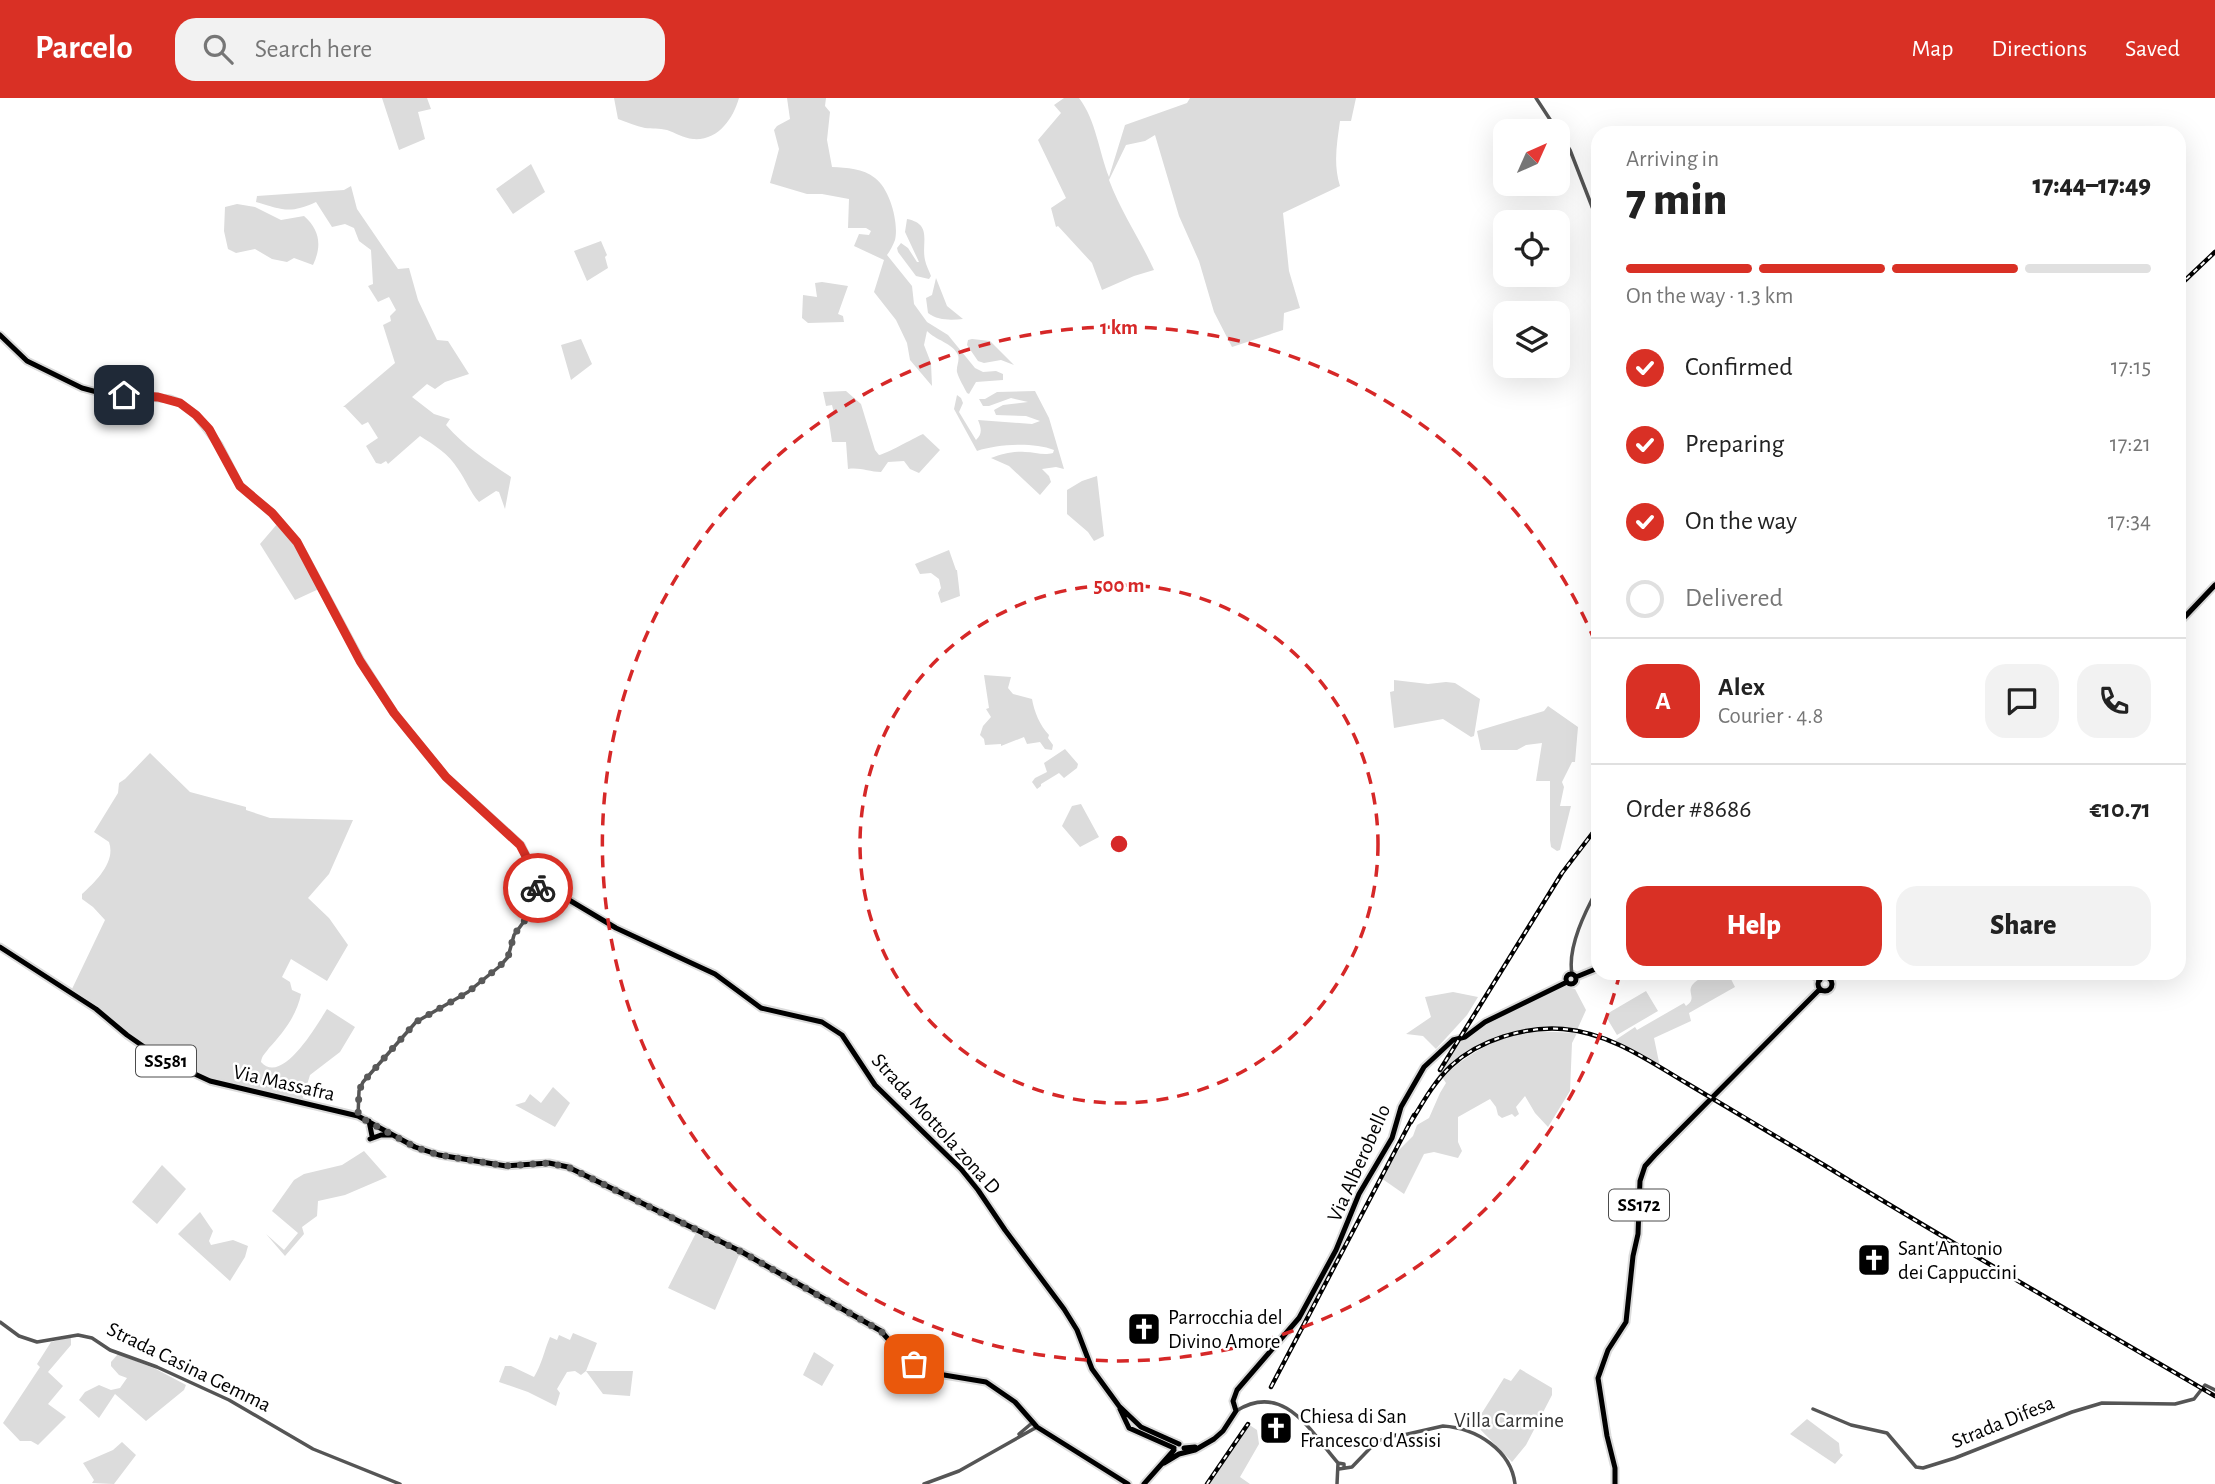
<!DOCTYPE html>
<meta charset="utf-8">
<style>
:root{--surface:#fff;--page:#f2f2f2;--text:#222;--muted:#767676;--line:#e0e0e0;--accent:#d93025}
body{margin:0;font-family:"Alegreya Sans",sans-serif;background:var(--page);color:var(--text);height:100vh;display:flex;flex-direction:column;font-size:26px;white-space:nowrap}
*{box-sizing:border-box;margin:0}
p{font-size:23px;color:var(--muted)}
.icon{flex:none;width:38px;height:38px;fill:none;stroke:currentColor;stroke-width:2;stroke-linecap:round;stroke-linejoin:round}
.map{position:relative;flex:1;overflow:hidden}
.drawer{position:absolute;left:1591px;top:28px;width:595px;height:854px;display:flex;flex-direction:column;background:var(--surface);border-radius:21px;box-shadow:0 7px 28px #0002}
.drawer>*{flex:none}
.needle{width:46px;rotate:45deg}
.buttons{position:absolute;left:1493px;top:21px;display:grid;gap:14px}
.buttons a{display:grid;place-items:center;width:77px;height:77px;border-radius:14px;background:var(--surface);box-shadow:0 7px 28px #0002;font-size:35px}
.pin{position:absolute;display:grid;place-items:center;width:60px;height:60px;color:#fff;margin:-30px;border-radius:14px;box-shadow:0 4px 10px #0006}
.courier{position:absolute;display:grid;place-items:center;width:70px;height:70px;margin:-35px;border:5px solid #d93025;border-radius:50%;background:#fff;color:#222;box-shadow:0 2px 9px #0007}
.headline em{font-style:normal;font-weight:800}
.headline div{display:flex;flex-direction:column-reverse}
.headline{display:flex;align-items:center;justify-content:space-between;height:119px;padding:0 35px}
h1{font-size:46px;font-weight:800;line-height:52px}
.bar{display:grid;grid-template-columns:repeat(4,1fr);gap:10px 7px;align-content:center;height:84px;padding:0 35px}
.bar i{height:9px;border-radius:5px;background:var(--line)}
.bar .on{background:var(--accent)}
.bar p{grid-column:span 4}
.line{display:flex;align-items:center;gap:18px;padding:0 35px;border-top:2px solid var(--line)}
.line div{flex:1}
.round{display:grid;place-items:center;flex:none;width:74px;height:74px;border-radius:21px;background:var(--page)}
ol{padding:0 35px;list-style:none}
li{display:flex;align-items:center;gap:21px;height:77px}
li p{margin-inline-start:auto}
li .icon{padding:7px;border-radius:50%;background:var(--accent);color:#fff;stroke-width:4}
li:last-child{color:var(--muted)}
li i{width:38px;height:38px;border:4px solid var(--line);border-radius:50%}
.button{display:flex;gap:14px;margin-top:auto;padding:14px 35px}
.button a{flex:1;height:80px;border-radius:21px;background:var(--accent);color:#fff;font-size:28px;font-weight:800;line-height:80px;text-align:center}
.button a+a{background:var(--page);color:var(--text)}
header{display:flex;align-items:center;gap:42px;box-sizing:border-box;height:98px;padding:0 35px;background:var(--accent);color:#fff}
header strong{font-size:33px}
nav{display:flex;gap:38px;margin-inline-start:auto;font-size:24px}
.search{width:490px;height:63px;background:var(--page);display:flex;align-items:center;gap:18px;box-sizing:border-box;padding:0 24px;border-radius:21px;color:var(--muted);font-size:26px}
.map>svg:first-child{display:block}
.green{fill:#dcdcdc}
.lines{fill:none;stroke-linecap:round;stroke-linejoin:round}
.major-casing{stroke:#dbdbdb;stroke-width:9}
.minor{stroke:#555;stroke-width:3.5}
.major{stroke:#000;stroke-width:5}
.rail-casing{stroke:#000;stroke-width:4.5}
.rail{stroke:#fff;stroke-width:2;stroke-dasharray:5;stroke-linecap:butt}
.done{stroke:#595959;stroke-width:7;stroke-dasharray:0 12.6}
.route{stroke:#d93025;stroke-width:9}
.ring{fill:none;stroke:#d62828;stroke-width:3.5;stroke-dasharray:12 9}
.labels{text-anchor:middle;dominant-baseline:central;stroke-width:5;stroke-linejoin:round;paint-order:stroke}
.shield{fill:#fff;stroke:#4c4c4c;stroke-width:2}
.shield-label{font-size:19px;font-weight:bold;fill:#000}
.street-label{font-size:21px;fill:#000;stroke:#fff}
.poi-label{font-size:21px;fill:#000;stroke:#fff;text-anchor:start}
.park-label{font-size:21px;fill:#333;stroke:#fff}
.centre{fill:#d62828;stroke:#fff;stroke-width:3.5}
.ring-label{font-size:21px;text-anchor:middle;font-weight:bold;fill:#d62828;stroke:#fff;stroke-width:5;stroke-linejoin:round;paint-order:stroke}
</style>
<header>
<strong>Parcelo</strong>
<div class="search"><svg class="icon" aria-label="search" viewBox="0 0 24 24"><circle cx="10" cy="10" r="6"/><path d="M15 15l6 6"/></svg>Search here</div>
<nav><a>Map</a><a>Directions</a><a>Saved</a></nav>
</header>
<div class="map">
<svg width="2215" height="1386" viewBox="0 0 2215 1386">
<rect width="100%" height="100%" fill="#fff"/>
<!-- green -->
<path class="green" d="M 382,0 L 427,0 L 431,11 L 418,14 L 425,41 L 399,52 Z
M 614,0 L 739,0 C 733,21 718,43 693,41 C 683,40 676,35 667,32 C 659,30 652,31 645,30 C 636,28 627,24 618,21 Z
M 787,0 L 826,0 L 825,8 L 830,14 L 827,42 L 832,69 C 847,70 863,70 875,80 C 890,91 899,125 895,142 C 893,147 890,153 887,157 L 912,188 L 914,206 L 927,224 L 948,237 L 975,270 L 983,274 L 996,273 L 1003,276 L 1003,282 L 976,284 L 969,296 L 967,295 C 964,289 959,281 957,274 C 956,269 960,262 958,257 C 953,245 935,242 927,233 L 924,247 L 931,265 L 932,288 L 910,262 L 907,245 L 896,222 L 874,194 L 884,162 L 854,148 L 859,136 L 869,137 L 871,133 L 866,130 L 848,130 L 849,101 L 822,96 L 807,96 L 770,85 L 779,51 L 774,32 L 777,28 L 790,21 Z
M 1064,0 L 1079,0 C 1096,22 1099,54 1109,79 L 1125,27 L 1187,5 L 1190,0 L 1356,0 L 1351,23 L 1340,23 C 1337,45 1333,66 1340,88 L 1283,115 L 1289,173 L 1300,210 L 1284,215 L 1283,232 L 1232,249 L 1214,214 L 1199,163 L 1179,118 L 1155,37 L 1145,43 L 1126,47 L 1109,82 C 1121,114 1140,141 1154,172 L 1134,178 L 1102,192 L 1092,165 L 1058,128 L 1056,129 L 1051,110 L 1066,100 L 1038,42 L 1061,15 L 1054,7 Z
M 531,66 L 545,94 L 513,116 L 496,91 Z
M 351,88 L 357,111 L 398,171 L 409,170 L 418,202 L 437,242 L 448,243 L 469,276 L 445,284 L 435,291 L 427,286 L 412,299 L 434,316 L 450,321 L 446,327 C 464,348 487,363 511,379 L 505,411 L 499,394 L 496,393 L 479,404 C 470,394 466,382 458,371 C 449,356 434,347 420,338 L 388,366 L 386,363 L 381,366 L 376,365 L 366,348 L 378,340 L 368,324 L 362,327 L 345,309 L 343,309 L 395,265 L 383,227 L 391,223 L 390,218 L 396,212 L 389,199 L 378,204 L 368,188 L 373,186 L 371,152 L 359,143 L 354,130 L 345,126 L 332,129 L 316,104 C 290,116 283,112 256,104 L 257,98 L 344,92 Z
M 237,106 L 255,109 L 281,122 L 304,118 C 320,132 322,148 313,167 L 294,160 L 287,164 L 272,161 L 255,151 L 236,155 L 228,151 L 224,133 L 225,109 Z
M 907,121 C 933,126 921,145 925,162 C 926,167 929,173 931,178 L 929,181 L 916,178 L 898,154 L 897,150 L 901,145 L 908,150 L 917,164 L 919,164 L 905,134 Z
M 601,143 L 607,157 L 605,159 L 608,170 L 587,183 L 574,153 Z
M 936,180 L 947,208 L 963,221 C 952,222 938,223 928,215 L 926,200 L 932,197 Z
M 822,184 L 848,188 L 838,216 L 843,218 L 844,224 L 808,225 L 802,220 L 803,197 L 817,199 L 815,185 Z
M 581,241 L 592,266 L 571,282 L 561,247 Z
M 972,241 L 990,243 L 1014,267 L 1001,262 L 984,265 L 978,263 L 967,247 L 968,242 Z
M 846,293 L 861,306 L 875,352 L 879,357 C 886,356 912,341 923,336 L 940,352 L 919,375 L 910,371 L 904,363 L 888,364 L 881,374 C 869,374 860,369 848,371 L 846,344 L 832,344 L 828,317 L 834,315 L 832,307 L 826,308 L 823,294 Z
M 1035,293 L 1049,320 L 1064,371 L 1056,369 L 1042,371 L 1049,378 L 1051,384 L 1040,397 L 1009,368 L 991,360 C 1003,356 1012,353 1025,354 C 1035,354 1043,358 1053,355 L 1054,352 C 1033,344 998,346 977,353 L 954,311 L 957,297 L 961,300 L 963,305 L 959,314 L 976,342 C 983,335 981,330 978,322 L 1032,326 L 1040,323 L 1026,318 L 996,317 L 994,312 L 1003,307 L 1028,304 L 1011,300 L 989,308 L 983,308 L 979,301 L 985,301 L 997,294 Z
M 1097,378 L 1104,438 L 1094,443 L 1088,434 L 1067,416 L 1067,392 L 1082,383 Z
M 278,425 L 295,445 L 321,490 L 295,502 L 260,446 Z
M 949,452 L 956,472 L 957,472 L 960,498 L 941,505 L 938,495 L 941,490 L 939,481 L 931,475 L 920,476 L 915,466 Z
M 984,577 L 1011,579 L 1008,590 L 1013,596 L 1032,601 C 1034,613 1040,628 1049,637 L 1048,640 L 1053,647 L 1052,652 L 1045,651 L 1040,644 L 1027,646 L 1024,639 L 1001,648 L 1001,646 L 985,647 L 984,641 L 980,637 L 983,628 L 991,619 L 986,611 L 989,610 Z
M 1394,582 L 1428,586 L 1446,584 L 1455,585 L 1480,601 L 1474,638 L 1471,639 L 1443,621 L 1394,630 L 1390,594 L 1394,593 Z
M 1548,608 L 1578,629 L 1575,664 L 1572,664 L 1562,684 L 1564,689 L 1560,708 L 1571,708 L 1560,752 L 1557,753 L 1551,749 L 1550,742 L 1550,683 L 1536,683 L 1542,645 L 1526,647 L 1517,652 L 1481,652 L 1477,633 L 1544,613 Z
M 1065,651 L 1078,666 L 1077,670 L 1064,680 L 1059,675 L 1041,686 L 1041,688 L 1037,691 L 1032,684 L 1035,680 L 1047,674 L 1044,665 Z
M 150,655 L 190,694 L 246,709 L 246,712 L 270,720 L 353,722 L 329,776 L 308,800 L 329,820 L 348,847 L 327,883 L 291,861 L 282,879 L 290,884 L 292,892 L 301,896 C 297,917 283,935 269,950 C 265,956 262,957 261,964 C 282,988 317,927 327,911 L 355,929 L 340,954 L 310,977 L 302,1003 C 267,995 230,989 197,976 C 150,958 112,920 72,891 L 105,822 L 93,809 L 82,801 L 82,796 C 96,783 116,764 109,744 L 94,734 L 118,695 L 119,685 L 125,681 Z
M 1081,706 L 1099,739 L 1080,749 L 1062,728 L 1072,708 Z
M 1699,875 L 1728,875 L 1735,889 L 1689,915 L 1691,923 L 1654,940 L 1660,969 L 1614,943 L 1635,929 L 1637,932 L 1684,905 L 1686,908 C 1701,898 1678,892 1703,879 Z
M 1567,889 L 1575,891 L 1586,912 L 1577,932 C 1536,931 1496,932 1462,958 C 1452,966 1443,976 1434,984 L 1460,942 L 1466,942 L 1486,926 Z
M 1646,893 L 1658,913 L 1617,937 L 1605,917 Z
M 1453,894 L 1478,899 L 1467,917 L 1436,951 L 1423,938 L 1406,936 L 1431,919 L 1425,899 Z
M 1534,933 L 1577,935 L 1572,945 L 1570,993 L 1548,1029 L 1535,1015 L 1525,998 L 1516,1009 L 1519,1016 L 1515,1019 L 1512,1016 L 1502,1020 L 1498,1017 L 1496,1009 L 1490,1001 L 1458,1019 L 1458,1044 L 1462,1053 L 1458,1060 L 1434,1054 L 1424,1056 L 1404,1096 L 1381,1080 L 1394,1057 L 1413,1038 L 1417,1027 L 1429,1020 L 1440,995 L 1446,985 L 1442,979 C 1472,953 1495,940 1534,933 Z
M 553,989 L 570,1005 L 555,1029 L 515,1007 L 525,1004 L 530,996 L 541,1005 Z
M 364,1053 L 387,1079 L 345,1097 L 318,1103 L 317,1118 L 302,1129 L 304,1136 L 285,1158 L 266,1136 L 284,1152 L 298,1135 L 272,1113 L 294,1082 L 304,1076 L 342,1067 Z
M 162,1067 L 186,1091 L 157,1126 L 132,1104 Z
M 200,1114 L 213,1133 L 209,1143 L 211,1147 L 233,1142 L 248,1148 L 245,1159 L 230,1183 L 178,1136 Z
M 697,1133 L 740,1155 L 715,1212 L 668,1190 Z
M 573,1235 L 597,1245 L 586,1273 L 633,1273 L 630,1298 L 603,1296 L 586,1273 L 581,1277 L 575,1273 L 567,1274 L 557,1291 L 560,1295 L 556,1308 L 528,1294 L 499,1284 L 505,1268 L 511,1268 L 534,1279 C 542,1266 544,1253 550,1239 L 557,1242 L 559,1237 L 570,1242 Z
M 71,1239 L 71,1247 L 48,1274 L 63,1288 L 48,1306 L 66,1319 L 38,1347 L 31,1343 L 20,1343 L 3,1325 L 40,1269 L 37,1266 L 51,1244 Z
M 814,1254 L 834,1267 L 822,1288 L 803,1277 Z
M 118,1256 L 156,1271 L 186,1287 L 184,1292 L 146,1323 L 115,1296 L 99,1320 L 79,1302 L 85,1294 L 99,1287 L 111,1292 L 120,1290 L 127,1280 L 119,1277 L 111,1268 L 111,1264 Z
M 1520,1271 L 1552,1290 L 1552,1297 L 1526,1347 L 1512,1364 L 1475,1326 L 1504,1280 L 1511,1283 Z
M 1807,1321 L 1839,1345 L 1840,1355 L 1843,1357 L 1835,1366 L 1790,1336 Z
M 1248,1326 L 1257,1332 L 1259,1346 L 1240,1379 L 1250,1386 L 1208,1386 Z
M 122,1344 L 136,1357 L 114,1386 L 92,1385 L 94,1382 L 83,1365 L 113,1352 Z"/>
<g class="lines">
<defs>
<path id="major" d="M 0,237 L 27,263 L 82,290 L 97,294 L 170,301 L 180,305 L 196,317 L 219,347 L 240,388 L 272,415 L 297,444 L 361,563 L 394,615 L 446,679 L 521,747 L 538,783
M 2179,525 L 2215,487
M 540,785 L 536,783 L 535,786 L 538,789 L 540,785 L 549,790 L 616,830 L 715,876 L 761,910 L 822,924 L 842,937 L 875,987 L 961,1071 L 978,1092 L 1005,1132 L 1064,1211 L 1077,1232 L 1092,1271 L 1119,1308 L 1141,1329 L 1179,1346
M 0,849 L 96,911 L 127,937 L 160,960 L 210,983 L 358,1018 L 415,1049 L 439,1057 L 506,1068 L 549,1065 L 568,1069 L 742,1154 L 881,1233 L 900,1255 L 914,1266 L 938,1276 L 986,1284 L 1015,1304 L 1037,1329 L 1128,1386
M 1810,875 L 1820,882
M1566 881a5 5 0 1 1 10 0a5 5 0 1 1-10 0Z
M 1576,879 L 1598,870
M1818 886a7 7 0 1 1 14 0a7 7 0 1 1-14 0Z
M 369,1023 L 372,1038
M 370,1041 L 381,1037 L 393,1037
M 1120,1311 L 1129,1330 L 1174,1350
M 1184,1350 L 1195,1349
M 1164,1365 L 1179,1356 L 1195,1352 L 1214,1341 L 1223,1333 L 1236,1313 L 1233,1303 L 1237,1292 L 1299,1220 L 1336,1152 L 1359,1096 L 1392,1040 L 1401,1009 L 1424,969 L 1453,942 L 1465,939 L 1485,924 L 1567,884
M 1144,1386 L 1174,1352
M 1615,1386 L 1615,1370 L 1607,1338 L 1598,1280 L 1608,1252 L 1626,1224 L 1633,1158 L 1638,1136 L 1640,1083 L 1645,1068 L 1655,1057 L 1820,891"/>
</defs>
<!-- major casing -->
<use href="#major" class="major-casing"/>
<!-- minor -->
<path class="minor" d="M 1536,0 L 1570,52 L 1598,124
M 1572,876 C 1567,849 1586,812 1598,790
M 358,1018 L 359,993 L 363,984 L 416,924 L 468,894 L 500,868 L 508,859 L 514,837 L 539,803 L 539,788
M 0,1224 L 19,1238 L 37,1244 L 78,1237 L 92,1240 L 110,1252 L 157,1269 L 229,1302 L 313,1351 L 400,1386
M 1813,1311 L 1851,1327 L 1887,1335 L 1916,1369 L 1923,1370 L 1955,1360 L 2072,1314 L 2102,1305 L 2175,1306 L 2194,1301 L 2205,1287 L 2215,1292
M 1236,1313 C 1284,1283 1310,1333 1338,1365 L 1344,1366 L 1344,1370
M 1019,1336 L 1032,1325
M 1339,1371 L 1352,1369 L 1377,1343 L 1443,1328 C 1476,1330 1511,1352 1515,1386
M 924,1386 L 959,1373 L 1037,1329
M 1337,1386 L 1338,1365"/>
<!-- major -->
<use href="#major" class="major"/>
<defs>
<path id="rail" d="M 2179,188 L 2215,154
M 1440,972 L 1562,775 L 1598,728
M 1411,1024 C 1423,1004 1434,984 1451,968 C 1479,942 1525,928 1563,931 C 1610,935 1649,963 1688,986 C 1734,1013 1779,1040 1824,1067 C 1953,1146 2084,1222 2215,1298
M 1271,1289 L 1414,1017
M 1207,1386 L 1248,1326"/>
</defs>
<!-- rail casing -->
<use href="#rail" class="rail-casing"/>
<!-- rail -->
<use href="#rail" class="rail"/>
</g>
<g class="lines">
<!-- done -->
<path class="done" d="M 538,790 L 539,803 L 514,837 L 508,859 L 500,868 L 468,894 L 416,924 L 363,984 L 359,993 L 358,1018 L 415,1049 L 439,1057 L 506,1068 L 549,1065 L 568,1069 L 742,1154 L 881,1233 L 900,1255 L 914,1266"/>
<!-- route -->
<path class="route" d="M 124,297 L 158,299 L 180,305 L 196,317 L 209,331 L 240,388 L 272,415 L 297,444 L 360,563 L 394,615 L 446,679 L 520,747 L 540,785 L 538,790"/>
</g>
<!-- distance rings -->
<g class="ring">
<circle cx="1119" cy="746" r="259"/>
<path d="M1620 875A517 517 0 1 1 1597 548"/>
</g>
<!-- icons -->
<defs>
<symbol id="church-square" viewBox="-11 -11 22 22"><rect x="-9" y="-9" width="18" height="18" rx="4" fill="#000" stroke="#fff"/><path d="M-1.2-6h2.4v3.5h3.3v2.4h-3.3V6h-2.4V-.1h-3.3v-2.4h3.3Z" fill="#fff"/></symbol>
</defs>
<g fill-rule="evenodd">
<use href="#church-square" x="1855" y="1143" width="38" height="38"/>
<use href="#church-square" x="1125" y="1212" width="38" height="38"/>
<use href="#church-square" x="1257" y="1311" width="38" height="38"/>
</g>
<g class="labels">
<!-- shield labels -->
<g class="shield">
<rect x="136" y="947.5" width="60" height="31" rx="5"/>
<rect x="1609" y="1091.5" width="60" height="31" rx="5"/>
</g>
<g class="shield-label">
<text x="166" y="963">SS581</text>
<text x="1639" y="1107">SS172</text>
</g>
<!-- street labels -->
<g class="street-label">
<text transform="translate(284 985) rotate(13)">Via Massafra</text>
<text transform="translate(936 1026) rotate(48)">Strada Mottola zona D</text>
<text transform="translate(1359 1065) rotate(-66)">Via Alberobello</text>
<text transform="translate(189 1269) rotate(26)">Strada Casina Gemma</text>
<text transform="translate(2003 1324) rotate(-22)">Strada Difesa</text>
</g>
<!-- poi labels -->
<g class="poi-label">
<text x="1898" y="1150">Sant'Antonio<tspan x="1898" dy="24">dei Cappuccini</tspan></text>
<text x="1168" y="1219">Parrocchia del<tspan x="1168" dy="24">Divino Amore</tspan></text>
<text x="1300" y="1318">Chiesa di San<tspan x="1300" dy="24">Francesco d'Assisi</tspan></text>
</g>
<!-- park labels -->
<g class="park-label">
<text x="1509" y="1322">Villa Carmine</text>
</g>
</g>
<circle cx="1119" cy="746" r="10" class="centre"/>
<g class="ring-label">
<text x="1119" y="236">1 km</text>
<text x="1119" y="494">500 m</text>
</g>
</svg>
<div class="buttons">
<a><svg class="needle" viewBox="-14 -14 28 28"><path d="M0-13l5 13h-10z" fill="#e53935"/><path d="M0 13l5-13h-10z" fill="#767676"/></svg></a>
<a><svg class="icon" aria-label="locate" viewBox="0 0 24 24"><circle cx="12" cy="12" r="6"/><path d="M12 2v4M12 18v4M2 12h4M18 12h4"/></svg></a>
<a><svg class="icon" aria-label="layers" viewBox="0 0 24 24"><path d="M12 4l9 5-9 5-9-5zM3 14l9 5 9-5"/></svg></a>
</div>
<div class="pin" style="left:914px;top:1266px;background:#ea580c"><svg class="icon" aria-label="bag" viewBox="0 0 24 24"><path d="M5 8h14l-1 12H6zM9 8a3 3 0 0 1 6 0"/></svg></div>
<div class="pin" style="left:124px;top:297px;background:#1f2937"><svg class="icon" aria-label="home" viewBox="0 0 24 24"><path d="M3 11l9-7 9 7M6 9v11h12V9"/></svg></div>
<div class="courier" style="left:538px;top:790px"><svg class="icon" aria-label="bike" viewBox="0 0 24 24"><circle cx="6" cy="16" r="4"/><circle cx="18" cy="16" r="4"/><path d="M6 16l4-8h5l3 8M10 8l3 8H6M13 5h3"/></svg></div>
<section class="drawer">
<div class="headline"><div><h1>7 min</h1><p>Arriving in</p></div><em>17:44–17:49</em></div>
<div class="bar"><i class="on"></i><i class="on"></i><i class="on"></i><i></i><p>On the way · 1.3 km</p></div>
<ol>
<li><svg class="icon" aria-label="check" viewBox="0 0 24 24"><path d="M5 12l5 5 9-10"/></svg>Confirmed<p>17:15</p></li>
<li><svg class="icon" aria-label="check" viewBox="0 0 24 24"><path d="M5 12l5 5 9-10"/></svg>Preparing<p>17:21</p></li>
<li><svg class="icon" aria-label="check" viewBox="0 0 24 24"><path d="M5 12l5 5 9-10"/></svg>On the way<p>17:34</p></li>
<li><i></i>Delivered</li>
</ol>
<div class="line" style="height:126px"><b class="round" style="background:var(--accent);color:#fff">A</b><div><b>Alex</b><p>Courier · 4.8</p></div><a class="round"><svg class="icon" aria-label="chat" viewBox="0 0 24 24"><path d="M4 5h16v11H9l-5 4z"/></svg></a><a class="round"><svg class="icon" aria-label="phone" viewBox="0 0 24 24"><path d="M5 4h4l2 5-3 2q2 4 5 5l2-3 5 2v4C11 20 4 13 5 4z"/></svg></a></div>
<div class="line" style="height:91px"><div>Order #8686</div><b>€10.71</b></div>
<div class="button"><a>Help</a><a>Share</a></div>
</section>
</div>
